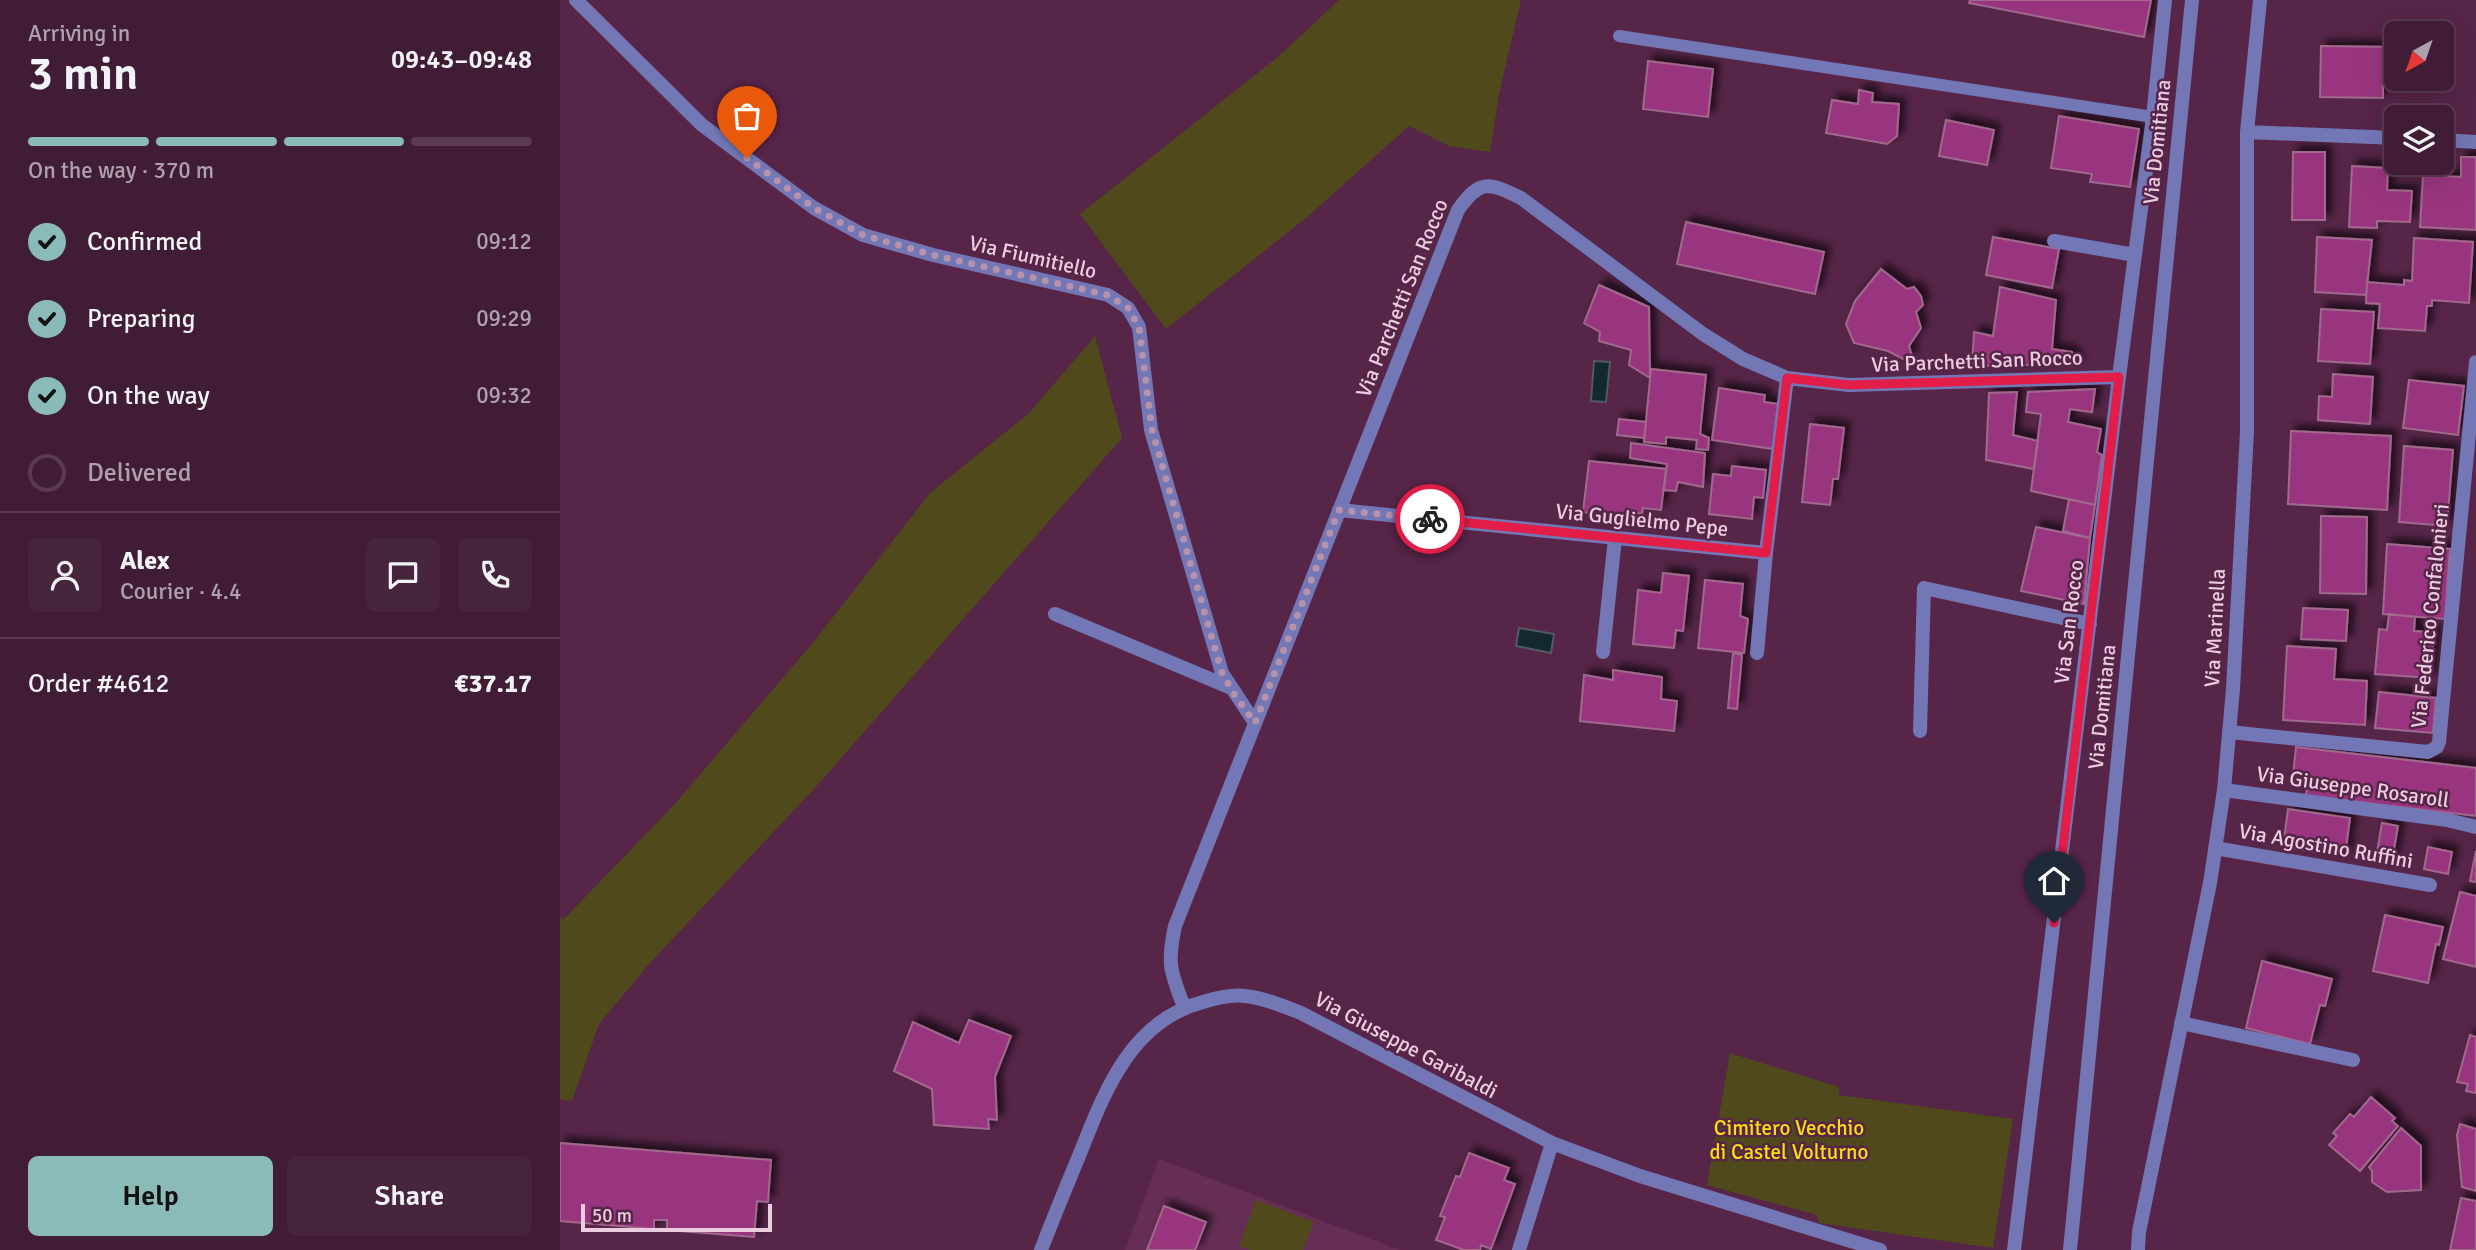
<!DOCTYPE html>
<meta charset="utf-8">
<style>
:root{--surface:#401c36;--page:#47253e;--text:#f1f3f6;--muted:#aea1ad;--line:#593a51;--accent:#8bbbb9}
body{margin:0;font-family:Signika,sans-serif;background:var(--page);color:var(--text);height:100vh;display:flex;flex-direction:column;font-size:26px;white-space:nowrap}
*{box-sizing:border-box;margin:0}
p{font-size:23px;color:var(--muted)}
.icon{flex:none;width:38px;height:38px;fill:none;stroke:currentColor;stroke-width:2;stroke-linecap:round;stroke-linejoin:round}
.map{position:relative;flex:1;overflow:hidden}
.sheet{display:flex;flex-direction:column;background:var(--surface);width:560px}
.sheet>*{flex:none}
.needle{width:46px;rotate:220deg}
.controls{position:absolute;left:1824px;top:21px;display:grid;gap:14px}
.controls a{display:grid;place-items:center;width:70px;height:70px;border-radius:10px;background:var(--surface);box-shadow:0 7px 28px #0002,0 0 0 2px var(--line);font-size:35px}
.scale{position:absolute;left:21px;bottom:18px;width:191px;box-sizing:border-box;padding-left:7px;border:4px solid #eccce0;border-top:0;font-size:19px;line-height:24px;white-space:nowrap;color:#eccce0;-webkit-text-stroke:5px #562548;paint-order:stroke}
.pin{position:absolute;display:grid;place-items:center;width:60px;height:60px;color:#fff;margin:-72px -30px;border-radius:50% 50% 50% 0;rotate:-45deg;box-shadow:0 0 7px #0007}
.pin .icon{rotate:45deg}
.courier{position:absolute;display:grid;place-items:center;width:70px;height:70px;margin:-35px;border:5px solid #e11d48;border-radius:50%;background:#fff;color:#222;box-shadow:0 2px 9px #0007}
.overview em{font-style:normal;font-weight:600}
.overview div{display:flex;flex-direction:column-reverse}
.overview{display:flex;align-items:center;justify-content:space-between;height:119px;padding:0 28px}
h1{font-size:46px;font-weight:600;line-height:52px}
.bar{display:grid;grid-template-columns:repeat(4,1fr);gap:10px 7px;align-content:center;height:84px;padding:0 28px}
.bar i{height:9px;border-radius:5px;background:var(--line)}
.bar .current{background:var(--accent)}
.bar p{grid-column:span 4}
.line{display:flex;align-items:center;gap:18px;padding:0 28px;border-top:2px solid var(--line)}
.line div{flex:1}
.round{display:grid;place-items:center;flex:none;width:74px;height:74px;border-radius:10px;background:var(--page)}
ol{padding:0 28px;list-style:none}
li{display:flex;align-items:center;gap:21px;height:77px}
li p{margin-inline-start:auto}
li .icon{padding:7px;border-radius:50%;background:var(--accent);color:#111;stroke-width:4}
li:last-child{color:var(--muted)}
li i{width:38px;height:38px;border:4px solid var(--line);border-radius:50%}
.cta{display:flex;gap:14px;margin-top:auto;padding:14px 28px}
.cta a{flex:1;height:80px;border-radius:10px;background:var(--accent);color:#111;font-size:28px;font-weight:600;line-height:80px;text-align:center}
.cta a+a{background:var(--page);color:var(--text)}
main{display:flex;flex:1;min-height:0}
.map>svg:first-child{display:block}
.built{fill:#662e55}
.green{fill:#50491c}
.water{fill:#122930;stroke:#535a65;stroke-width:2}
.building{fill:#99367e;stroke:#a0698d;stroke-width:2;filter:url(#shadow)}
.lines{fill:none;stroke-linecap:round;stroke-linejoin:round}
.service{stroke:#7377b6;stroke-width:12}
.minor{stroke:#7377b6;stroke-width:14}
.tertiary{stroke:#7377b6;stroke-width:14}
.done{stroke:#b892ab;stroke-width:7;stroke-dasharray:0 12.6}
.route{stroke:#e11d48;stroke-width:9}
.labels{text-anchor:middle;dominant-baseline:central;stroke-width:5;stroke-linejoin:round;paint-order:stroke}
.street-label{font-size:21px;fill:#eccce0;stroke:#562548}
.park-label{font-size:21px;fill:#fade0e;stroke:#562548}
</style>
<main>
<section class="sheet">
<div class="overview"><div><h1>3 min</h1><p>Arriving in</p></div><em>09:43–09:48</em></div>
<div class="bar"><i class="current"></i><i class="current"></i><i class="current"></i><i></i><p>On the way · 370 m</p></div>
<ol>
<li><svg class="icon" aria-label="check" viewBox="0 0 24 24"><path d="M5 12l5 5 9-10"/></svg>Confirmed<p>09:12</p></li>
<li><svg class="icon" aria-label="check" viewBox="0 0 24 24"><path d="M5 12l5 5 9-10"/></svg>Preparing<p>09:29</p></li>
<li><svg class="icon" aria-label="check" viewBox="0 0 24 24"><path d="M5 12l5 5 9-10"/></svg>On the way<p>09:32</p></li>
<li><i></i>Delivered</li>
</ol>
<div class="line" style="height:126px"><a class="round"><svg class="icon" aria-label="person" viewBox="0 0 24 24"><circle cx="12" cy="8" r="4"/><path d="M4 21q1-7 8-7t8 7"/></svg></a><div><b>Alex</b><p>Courier · 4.4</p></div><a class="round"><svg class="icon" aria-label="chat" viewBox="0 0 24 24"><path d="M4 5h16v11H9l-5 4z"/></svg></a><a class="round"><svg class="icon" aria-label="phone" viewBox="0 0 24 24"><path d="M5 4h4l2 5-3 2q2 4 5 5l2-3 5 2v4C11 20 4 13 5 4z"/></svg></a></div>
<div class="line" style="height:91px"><div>Order #4612</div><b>€37.17</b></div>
<div class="cta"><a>Help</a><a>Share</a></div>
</section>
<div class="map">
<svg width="1916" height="1250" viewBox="0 0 1916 1250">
<defs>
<filter id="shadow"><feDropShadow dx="6" dy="-6" stdDeviation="3.5" flood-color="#0009"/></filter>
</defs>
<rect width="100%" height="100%" fill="#562548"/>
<!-- built -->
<path class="built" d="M 599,1159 L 840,1250 L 565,1250 Z"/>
<!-- green -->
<path class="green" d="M 779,0 L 961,0 L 939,94 L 930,152 L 889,146 L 849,126 L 746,218 L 606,329 L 520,214 L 719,56 Z
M 535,336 L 562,438 L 254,789 L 89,964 L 39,1024 L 12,1101 L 0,1099 L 0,916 L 3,920 L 113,806 L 252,644 L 370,493 L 468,414 Z
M 1170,1053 L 1279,1087 L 1279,1095 L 1453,1119 L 1433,1248 L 1259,1223 L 1257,1215 L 1147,1185 Z
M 696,1200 L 754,1222 L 743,1250 L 690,1250 L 679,1246 Z"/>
<!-- water -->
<path class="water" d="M 1034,361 L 1050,362 L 1046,402 L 1031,401 Z
M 959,628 L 994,634 L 991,653 L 956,646 Z"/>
<!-- building -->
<path class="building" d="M 1410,0 L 1591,0 L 1584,37 L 1409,3 Z
M 1761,46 L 1836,47 L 1836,74 L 1823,74 L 1823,98 L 1760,97 Z
M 1088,61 L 1153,69 L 1148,117 L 1083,109 Z
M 1299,90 L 1313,93 L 1312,102 L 1339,104 L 1337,136 L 1327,144 L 1266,133 L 1272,100 L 1298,104 Z
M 1499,116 L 1579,129 L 1570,187 L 1530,182 L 1532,174 L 1491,168 Z
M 1386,120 L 1434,130 L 1427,165 L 1379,156 Z
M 1733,152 L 1765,152 L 1765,220 L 1732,220 Z
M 1901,157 L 1916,157 L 1916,230 L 1860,227 L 1863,175 L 1901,177 Z
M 1792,166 L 1828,168 L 1827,190 L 1852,191 L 1850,222 L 1817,221 L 1817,228 L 1789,227 Z
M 1126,222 L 1264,252 L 1255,294 L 1117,264 Z
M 1433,237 L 1499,249 L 1492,288 L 1426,275 Z
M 1757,237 L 1812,240 L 1806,295 L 1755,292 Z
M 1854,238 L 1913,242 L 1909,303 L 1872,300 L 1872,306 L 1867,306 L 1865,331 L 1818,328 L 1820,304 L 1806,303 L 1807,282 L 1844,285 L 1844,280 L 1852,281 Z
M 1321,269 L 1347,289 L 1354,287 L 1361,296 L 1363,305 L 1356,312 L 1361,328 L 1349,346 L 1352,356 L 1343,359 L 1328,351 L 1294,343 L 1286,324 L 1295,301 Z
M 1039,285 L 1089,307 L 1090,378 L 1069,365 L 1071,350 L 1039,341 L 1040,332 L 1024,323 Z
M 1440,287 L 1496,300 L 1492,349 L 1512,352 L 1518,364 L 1412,366 L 1414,332 L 1433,336 Z
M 1761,309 L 1814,312 L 1810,364 L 1758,361 Z
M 1091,369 L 1146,375 L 1140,434 L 1149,438 L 1148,450 L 1136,449 L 1137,440 L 1106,437 L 1106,444 L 1084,442 Z
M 1773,374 L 1813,377 L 1810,424 L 1758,420 L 1759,396 L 1772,397 Z
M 1849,380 L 1904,386 L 1898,435 L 1843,428 Z
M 1159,388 L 1205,395 L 1204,402 L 1219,404 L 1213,449 L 1152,440 Z
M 1535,389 L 1532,412 L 1510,409 L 1508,422 L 1541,429 L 1537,452 L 1542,455 L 1535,505 L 1471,491 L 1481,414 L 1466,412 L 1468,392 Z
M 1457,392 L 1453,435 L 1478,441 L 1474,469 L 1426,460 L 1429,393 Z
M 1059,419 L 1086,422 L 1084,438 L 1057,435 Z
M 1250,424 L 1284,428 L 1278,479 L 1273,479 L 1270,505 L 1242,502 Z
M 1731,431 L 1831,436 L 1827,510 L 1728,504 Z
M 1071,443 L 1145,453 L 1143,487 L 1118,482 L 1116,491 L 1104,490 L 1107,464 L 1070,458 Z
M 1844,446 L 1893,450 L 1887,526 L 1839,522 Z
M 1029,461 L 1106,469 L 1101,510 L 1083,508 L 1082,514 L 1069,512 L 1068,518 L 1023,512 Z
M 1172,466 L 1206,470 L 1203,498 L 1194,497 L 1192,519 L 1149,514 L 1153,474 L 1171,476 Z
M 1509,499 L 1535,505 L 1530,538 L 1503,531 Z
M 1761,516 L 1807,517 L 1806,594 L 1760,593 Z
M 1476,527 L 1530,538 L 1524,604 L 1461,591 Z
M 1827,544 L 1890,549 L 1885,619 L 1823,614 Z
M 1103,573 L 1129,576 L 1123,631 L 1116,630 L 1114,648 L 1073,644 L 1078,590 L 1101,593 Z
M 1145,580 L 1183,584 L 1180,616 L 1188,619 L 1184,653 L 1138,648 Z
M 1743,608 L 1788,610 L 1786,641 L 1741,639 Z
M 1829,614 L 1855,617 L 1854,631 L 1874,632 L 1870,678 L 1815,674 L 1819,629 L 1827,630 Z
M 1727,646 L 1776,649 L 1774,679 L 1807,681 L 1805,725 L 1723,720 Z
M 1173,653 L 1182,655 L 1177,709 L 1168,708 Z
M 1053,670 L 1102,677 L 1101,699 L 1117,701 L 1114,731 L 1020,721 L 1024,675 L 1053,680 Z
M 1819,692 L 1876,698 L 1873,733 L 1815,728 Z
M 1736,747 L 1916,768 L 1916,816 L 1746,796 L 1748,777 L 1733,775 Z
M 1728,809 L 1790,818 L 1785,856 L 1723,847 Z
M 1822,823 L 1838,826 L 1832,861 L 1816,858 Z
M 1868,847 L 1892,852 L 1888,874 L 1864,869 Z
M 1916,851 L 1916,882 L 1910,881 Z
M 1900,892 L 1916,896 L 1916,967 L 1883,959 Z
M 1825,915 L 1883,927 L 1879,945 L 1876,944 L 1868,983 L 1813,971 Z
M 1702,961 L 1772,979 L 1765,1006 L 1760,1005 L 1750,1044 L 1686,1028 Z
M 409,1020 L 451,1036 L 435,1077 L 437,1120 L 428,1119 L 429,1129 L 374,1125 L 372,1089 L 334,1071 L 353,1022 L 399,1043 Z
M 1910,1035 L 1916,1037 L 1916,1093 L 1906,1091 L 1908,1084 L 1897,1082 Z
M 1811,1097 L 1835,1118 L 1832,1121 L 1838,1126 L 1800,1171 L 1769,1145 L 1777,1136 L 1773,1133 L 1790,1114 L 1794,1117 Z
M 1900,1124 L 1916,1129 L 1916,1191 L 1902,1187 L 1897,1135 Z
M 1841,1128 L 1861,1146 L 1861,1190 L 1827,1192 L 1812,1182 L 1812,1171 L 1809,1167 Z
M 0,1143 L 211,1160 L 208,1202 L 197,1201 L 194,1237 L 107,1230 L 107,1220 L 94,1220 L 94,1229 L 0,1221 Z
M 909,1153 L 949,1168 L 944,1180 L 955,1184 L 931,1249 L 921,1245 L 920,1250 L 904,1250 L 876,1240 L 885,1217 L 880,1216 L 896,1176 L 900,1177 Z
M 1901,1198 L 1916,1201 L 1916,1250 L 1890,1250 Z
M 604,1206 L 646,1222 L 635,1250 L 587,1250 Z"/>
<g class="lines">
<!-- service -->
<path class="service" d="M 1059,36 L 1593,117"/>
<!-- minor -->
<path class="minor" d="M 16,0 L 142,125 L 254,208 L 303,235 L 373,255 L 548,295 L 568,308 L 579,327 L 591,430 L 662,673 L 695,723
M 1687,132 L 1836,138
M 1881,140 L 1916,142
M 1494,241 L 1575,255
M 779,510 L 1206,553 L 1227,378
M 495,614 L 669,687
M 1043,652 L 1055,538
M 1197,653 L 1206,553
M 1360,731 L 1364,588 L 1530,624
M 1669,732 L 1868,752 L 1877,747 L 1879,742 L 1916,362
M 1664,790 L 1887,820 L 1916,827
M 1655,848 L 1870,885
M 624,1007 C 610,970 607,964 615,926 L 898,210 C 920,179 928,182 961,198 L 1143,334 L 1183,359 L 1227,378 L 1289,385 L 1559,377
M 1621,1023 L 1793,1060
M 481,1250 C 493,1219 506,1187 519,1156 C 544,1093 570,1021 643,1002 C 656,998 671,994 685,996 C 704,998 723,1006 741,1013 L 992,1143 L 1080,1176 L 1320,1250
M 959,1250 L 992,1143
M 1454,1250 L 1559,377 L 1593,117 L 1605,0
M 1578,1250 L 1579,1232 L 1650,883 L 1664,790 L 1673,689 L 1687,432 L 1687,132 L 1700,0"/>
<!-- tertiary -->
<path class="tertiary" d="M 1510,1250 L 1632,0"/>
</g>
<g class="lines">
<!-- done -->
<path class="done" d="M 187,158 L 254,208 L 303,235 L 373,255 L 548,295 L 568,308 L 579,327 L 592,430 L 662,673 L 674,694 L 695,723 L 779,510 L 870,519"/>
<!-- route -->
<path class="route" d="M 870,519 L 1206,553 L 1227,378 L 1289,385 L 1559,377 L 1494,923"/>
</g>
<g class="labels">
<!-- street labels -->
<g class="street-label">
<text transform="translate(1597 142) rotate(-84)">Via Domitiana</text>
<text transform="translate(473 257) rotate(13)">Via Fiumitiello</text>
<text transform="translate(842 298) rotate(-68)">Via Parchetti San Rocco</text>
<text transform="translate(1417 361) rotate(-2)">Via Parchetti San Rocco</text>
<text transform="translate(1082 520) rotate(6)">Via Guglielmo Pepe</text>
<text transform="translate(1870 616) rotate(-84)">Via Federico Confalonieri</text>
<text transform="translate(1509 622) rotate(-83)">Via San Rocco</text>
<text transform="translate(1655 628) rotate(-87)">Via Marinella</text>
<text transform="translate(1542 707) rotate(-84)">Via Domitiana</text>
<text transform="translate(1793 787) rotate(8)">Via Giuseppe Rosaroll</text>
<text transform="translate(1766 846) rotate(10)">Via Agostino Ruffini</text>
<text transform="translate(846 1045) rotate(28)">Via Giuseppe Garibaldi</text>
</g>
<!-- park labels -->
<g class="park-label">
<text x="1229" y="1128">Cimitero Vecchio<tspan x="1229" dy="24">di Castel Volturno</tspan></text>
</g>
</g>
</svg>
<div class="controls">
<a><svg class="needle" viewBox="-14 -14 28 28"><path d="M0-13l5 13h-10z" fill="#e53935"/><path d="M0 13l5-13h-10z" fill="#aea1ad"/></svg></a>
<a><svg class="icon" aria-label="layers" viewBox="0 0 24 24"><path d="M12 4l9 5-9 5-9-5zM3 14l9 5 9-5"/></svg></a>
</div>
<div class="scale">50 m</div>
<div class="pin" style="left:187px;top:158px;background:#ea580c"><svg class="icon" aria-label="bag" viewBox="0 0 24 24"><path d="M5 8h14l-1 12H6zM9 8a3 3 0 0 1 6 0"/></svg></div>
<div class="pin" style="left:1494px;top:923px;background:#1f2937"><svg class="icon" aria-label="home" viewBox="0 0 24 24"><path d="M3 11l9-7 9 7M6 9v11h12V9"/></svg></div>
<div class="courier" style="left:870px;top:519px"><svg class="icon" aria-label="bike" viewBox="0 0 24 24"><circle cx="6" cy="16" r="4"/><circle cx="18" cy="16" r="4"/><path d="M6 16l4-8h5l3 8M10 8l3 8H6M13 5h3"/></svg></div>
</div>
</main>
